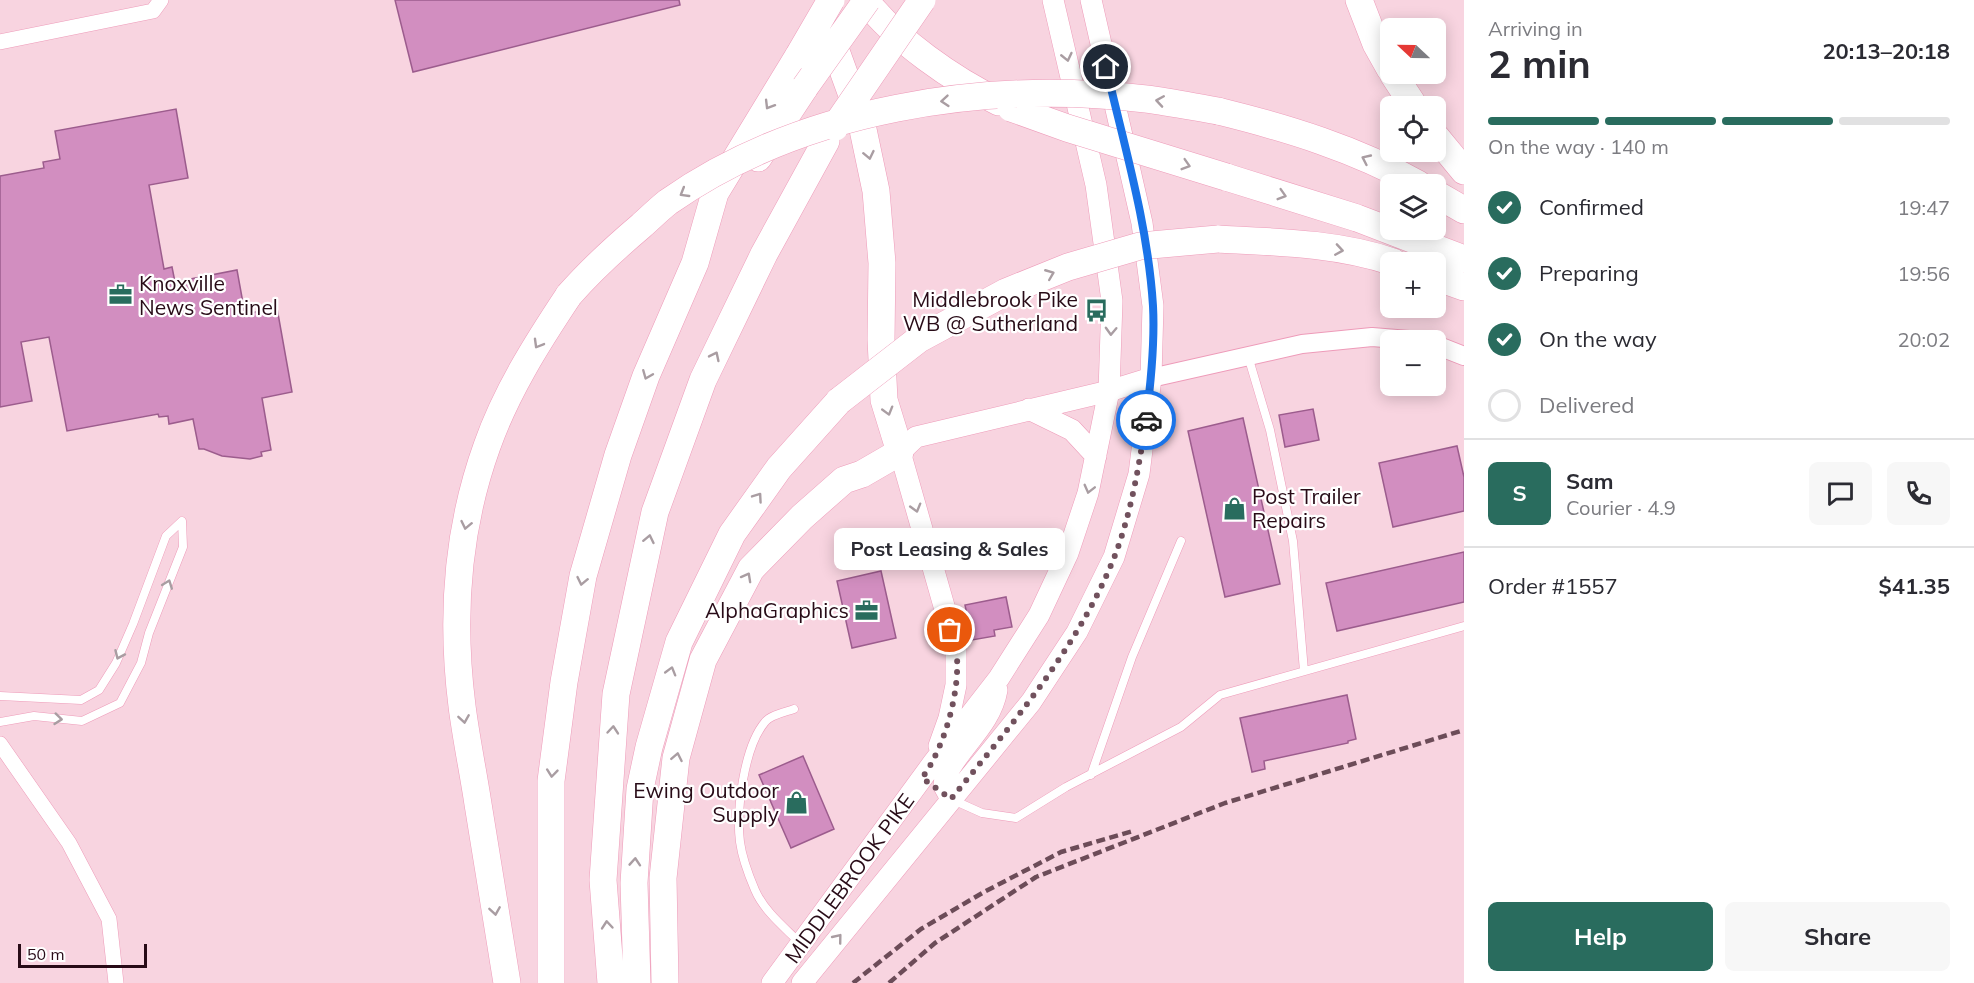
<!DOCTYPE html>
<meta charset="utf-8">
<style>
:root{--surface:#fff;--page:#f7f7f7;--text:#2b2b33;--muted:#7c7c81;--line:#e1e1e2;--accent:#296c5e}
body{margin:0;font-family:Mulish,sans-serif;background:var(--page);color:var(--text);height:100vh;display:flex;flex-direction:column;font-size:22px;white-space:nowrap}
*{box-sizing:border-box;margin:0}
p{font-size:20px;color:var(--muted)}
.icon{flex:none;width:33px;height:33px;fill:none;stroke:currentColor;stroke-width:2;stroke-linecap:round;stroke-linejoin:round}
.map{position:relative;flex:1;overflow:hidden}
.drawer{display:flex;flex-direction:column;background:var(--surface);width:510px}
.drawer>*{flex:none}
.needle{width:39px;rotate:292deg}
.buttons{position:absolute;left:1380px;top:18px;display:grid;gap:12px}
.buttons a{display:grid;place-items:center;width:66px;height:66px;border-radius:9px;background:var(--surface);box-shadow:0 3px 15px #0003;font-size:30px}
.scale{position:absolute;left:18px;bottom:15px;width:129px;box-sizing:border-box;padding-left:6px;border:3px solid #280b17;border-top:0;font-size:16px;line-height:21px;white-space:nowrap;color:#280b17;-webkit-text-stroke:4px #fff;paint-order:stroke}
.pin{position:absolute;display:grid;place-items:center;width:51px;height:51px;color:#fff;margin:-26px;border:3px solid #fff;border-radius:50%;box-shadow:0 2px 6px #0007}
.courier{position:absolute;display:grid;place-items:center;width:60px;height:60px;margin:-30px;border:4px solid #1a73e8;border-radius:50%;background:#fff;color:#222;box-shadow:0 2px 8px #0007}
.bubble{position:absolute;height:42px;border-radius:9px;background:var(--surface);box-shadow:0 3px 15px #0003;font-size:20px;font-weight:700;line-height:42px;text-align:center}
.overview em{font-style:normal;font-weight:700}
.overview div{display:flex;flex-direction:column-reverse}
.overview{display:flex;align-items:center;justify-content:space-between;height:102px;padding:0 24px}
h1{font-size:39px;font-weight:700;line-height:45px}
.bar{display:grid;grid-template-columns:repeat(4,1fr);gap:9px 6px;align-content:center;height:72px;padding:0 24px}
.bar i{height:8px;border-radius:4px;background:var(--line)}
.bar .on{background:var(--accent)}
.bar p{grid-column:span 4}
.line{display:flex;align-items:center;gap:15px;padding:0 24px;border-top:2px solid var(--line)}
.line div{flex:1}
.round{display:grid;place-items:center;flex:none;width:63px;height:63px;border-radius:9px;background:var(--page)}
ol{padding:0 24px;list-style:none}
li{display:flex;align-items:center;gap:18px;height:66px}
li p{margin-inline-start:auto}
li .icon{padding:6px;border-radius:50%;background:var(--accent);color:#fff;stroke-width:4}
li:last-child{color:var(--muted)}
li i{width:33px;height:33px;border:3px solid var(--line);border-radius:50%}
.action{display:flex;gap:12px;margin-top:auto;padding:12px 24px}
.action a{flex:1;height:69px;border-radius:9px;background:var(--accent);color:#fff;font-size:24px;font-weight:700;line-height:69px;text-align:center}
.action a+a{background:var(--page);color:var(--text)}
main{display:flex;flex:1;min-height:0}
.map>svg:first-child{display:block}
.building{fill:#d28ec0;stroke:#9c5c8d;stroke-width:1.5}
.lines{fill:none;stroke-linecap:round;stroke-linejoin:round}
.service-casing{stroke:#ee9bb9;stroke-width:9}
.minor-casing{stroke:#ee9bb9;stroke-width:16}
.tertiary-casing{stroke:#ee9bb9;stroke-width:20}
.secondary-casing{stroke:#ee9bb9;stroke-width:22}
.motorway-casing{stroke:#ee9bb9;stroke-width:28}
.service{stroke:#fff;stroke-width:8}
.minor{stroke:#fff;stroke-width:15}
.tertiary{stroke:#fff;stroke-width:18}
.secondary{stroke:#fff;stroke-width:21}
.motorway{stroke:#fff;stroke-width:27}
.rail{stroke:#6c4c58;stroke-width:4.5;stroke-dasharray:9 4.5;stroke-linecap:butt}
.motorway-bridge-casing{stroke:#ee9bb9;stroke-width:28;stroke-linecap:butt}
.motorway-bridge{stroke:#fff;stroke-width:27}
.oneway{stroke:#a99da2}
.done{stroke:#71515d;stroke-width:6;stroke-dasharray:0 10.8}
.route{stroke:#1a73e8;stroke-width:8}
.labels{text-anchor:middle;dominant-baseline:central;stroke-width:4.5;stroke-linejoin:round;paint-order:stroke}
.poi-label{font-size:21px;fill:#280b17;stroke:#fff;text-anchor:end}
.street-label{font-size:21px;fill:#280b17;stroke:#fff}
</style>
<main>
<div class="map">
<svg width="1464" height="983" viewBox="0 0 1464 983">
<rect width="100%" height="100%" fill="#f8d4e0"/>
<!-- building -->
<path class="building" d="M 395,0 L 679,0 L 680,5 L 413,72 Z
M 176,109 L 188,178 L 149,185 L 164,269 L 172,267 L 175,282 L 237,270 L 245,314 L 277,308 L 292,392 L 262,398 L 271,450 L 261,452 L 262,456 L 250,459 L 222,456 L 204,449 L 199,449 L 193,419 L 169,424 L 168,416 L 159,417 L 158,414 L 67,431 L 49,337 L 21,342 L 32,401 L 0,407 L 0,176 L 44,168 L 43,162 L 60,159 L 55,131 Z
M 1313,409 L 1319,440 L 1285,447 L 1279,415 Z
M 1243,418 L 1280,584 L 1225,597 L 1188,431 Z
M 1457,446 L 1464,477 L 1464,511 L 1393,527 L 1379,463 Z
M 1464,552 L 1464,602 L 1337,631 L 1326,583 Z
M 881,571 L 896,638 L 852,648 L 837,581 Z
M 1006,597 L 1012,627 L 994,630 L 995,636 L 972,640 L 965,605 Z
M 1347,695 L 1356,739 L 1348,741 L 1348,743 L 1264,761 L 1265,769 L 1252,772 L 1240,718 Z
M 803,756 L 834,829 L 791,848 L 759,775 Z"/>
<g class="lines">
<defs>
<path id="service" d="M 1248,356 L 1270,430 L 1293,541 L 1304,671
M 0,696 L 81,700 L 99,690 L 116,663 L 133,624 L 166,536 L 182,521 L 183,547 L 149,633 L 141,663 L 120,703 L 82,721 L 34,716 L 0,722
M 794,709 C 786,712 770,715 765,722 C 744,747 736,810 740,842 C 742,857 749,876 755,890 C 764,911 784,927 799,942
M 1091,775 L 1132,657 L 1181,541
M 953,800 L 982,813 L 1016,818 L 1066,787 L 1181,727 L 1220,695 L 1464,626"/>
<path id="minor" d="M 0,42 L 153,11 L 161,0
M 0,744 L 69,843 L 109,919 L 116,983"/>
<path id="tertiary" d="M 1436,345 L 1464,356
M 1151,378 L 1302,344 L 1372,337 L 1409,340"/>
<path id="secondary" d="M 1029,409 L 1072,430 L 1096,456
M 939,746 L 949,718 L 956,685 L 956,648 L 900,452 L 916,437 L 1109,391 L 1151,378
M 951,799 L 944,786 L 945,777 C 960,746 991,725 997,690
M 772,983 L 933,763 L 999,678 L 1039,615 L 1068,553 L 1088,493 L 1109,391 L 1112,301 L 1096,185 L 1053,0
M 802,983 L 1031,702 L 1077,632 L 1114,557 L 1139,474 L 1151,378 L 1153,306 L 1142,223 L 1091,0"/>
<path id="motorway" d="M 865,0 C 896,40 953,80 999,102
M 1359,0 L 1376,44 L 1390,69
M 1393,74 L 1414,106
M 1218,111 C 1287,128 1356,149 1418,184
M 1436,137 L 1464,171
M 758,158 L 805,87
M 1226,177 L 1357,218 L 1464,259
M 1436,194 L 1464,210
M 1218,239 C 1276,242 1338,243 1393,262
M 1436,277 L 1464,287
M 507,983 C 497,923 488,864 478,804 C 473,771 466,738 462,706 C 451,619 457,529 487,446 C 506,392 537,343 569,295
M 551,983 L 551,781 L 564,682 L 583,576 L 618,455 L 646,376 L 695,263 L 715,193 L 799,55
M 611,983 L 603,880 L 616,694 L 655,512 L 703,380 L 764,254 L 826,141
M 637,983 L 634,883 L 640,789 L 649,747 L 679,642 L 732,534 L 779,468 L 839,401
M 665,983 L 663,878 L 676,758 L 703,660 L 751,569 L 802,517 L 844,480 L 862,474 L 900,452 L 884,400 L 881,339 L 882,263 L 876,191 L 861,120 L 828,29"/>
</defs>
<!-- service casing -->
<use href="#service" class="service-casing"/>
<!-- minor casing -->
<use href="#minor" class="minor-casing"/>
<!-- tertiary casing -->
<use href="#tertiary" class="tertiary-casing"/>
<!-- secondary casing -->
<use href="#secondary" class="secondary-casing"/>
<!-- motorway casing -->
<use href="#motorway" class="motorway-casing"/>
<!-- service -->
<use href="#service" class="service"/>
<!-- minor -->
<use href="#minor" class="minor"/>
<!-- tertiary -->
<use href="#tertiary" class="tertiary"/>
<!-- secondary -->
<use href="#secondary" class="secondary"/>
<!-- motorway -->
<use href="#motorway" class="motorway"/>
<!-- rail -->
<path class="rail" d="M 853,983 L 921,929 L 984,892 L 1061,852 L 1133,831
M 889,983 L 935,943 L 1036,877 L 1225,803 L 1464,730"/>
<defs>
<path id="motorway-bridge" d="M 799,55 L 831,0
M 805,87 L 867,0
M 1011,108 L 1067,128 L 1226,177
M 835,127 L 922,0
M 569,295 C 591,270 615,248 641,226 C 650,218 659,209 668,202 C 802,108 986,80 1146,99 C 1170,102 1194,107 1218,111
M 839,401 L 919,339 L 1006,292 L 1068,267 L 1140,246 L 1218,239"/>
</defs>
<!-- motorway-bridge casing -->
<use href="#motorway-bridge" class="motorway-bridge-casing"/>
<!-- motorway-bridge -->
<use href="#motorway-bridge" class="motorway-bridge"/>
</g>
<!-- one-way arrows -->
<defs><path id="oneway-chevron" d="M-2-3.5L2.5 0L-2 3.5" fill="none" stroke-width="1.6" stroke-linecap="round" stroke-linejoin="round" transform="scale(1.5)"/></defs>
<g class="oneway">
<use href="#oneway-chevron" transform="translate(1067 57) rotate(77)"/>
<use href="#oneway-chevron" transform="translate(945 101) rotate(175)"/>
<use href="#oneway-chevron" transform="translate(1160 101) rotate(-171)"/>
<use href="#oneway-chevron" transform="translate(769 105) rotate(121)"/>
<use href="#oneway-chevron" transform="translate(869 155) rotate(78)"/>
<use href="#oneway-chevron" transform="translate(1366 159) rotate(-155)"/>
<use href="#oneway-chevron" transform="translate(1186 165) rotate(17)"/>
<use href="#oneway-chevron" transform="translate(684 193) rotate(149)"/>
<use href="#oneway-chevron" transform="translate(1282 195) rotate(17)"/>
<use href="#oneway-chevron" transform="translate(1339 250) rotate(9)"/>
<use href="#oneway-chevron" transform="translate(1050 274) rotate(-22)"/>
<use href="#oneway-chevron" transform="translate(1111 331) rotate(92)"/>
<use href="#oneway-chevron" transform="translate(538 344) rotate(120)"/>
<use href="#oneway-chevron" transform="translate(715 356) rotate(-64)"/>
<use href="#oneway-chevron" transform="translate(647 375) rotate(112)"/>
<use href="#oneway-chevron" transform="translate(888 411) rotate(74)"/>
<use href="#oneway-chevron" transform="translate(1089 489) rotate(104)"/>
<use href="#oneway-chevron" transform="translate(758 497) rotate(-55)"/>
<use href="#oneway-chevron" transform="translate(916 508) rotate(74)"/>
<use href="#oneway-chevron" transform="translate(466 525) rotate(102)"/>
<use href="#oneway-chevron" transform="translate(649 539) rotate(-78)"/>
<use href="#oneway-chevron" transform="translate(747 577) rotate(-61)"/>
<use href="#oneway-chevron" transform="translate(582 581) rotate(102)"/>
<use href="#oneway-chevron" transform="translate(168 584) rotate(-69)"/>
<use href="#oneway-chevron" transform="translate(119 655) rotate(114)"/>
<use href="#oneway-chevron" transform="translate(671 671) rotate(-74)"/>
<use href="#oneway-chevron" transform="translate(58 719) rotate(6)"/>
<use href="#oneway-chevron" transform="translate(464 719) rotate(81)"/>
<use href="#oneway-chevron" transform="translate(613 730) rotate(-85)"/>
<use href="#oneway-chevron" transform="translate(677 757) rotate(-79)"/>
<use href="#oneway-chevron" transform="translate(552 773) rotate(96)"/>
<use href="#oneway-chevron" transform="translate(635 862) rotate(-86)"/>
<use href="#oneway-chevron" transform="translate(495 911) rotate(81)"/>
<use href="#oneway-chevron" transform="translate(607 925) rotate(-95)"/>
<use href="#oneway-chevron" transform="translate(838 938) rotate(-51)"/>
</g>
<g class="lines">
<!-- done -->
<path class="done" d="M 950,630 C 952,635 955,642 956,648 C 962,687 945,747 922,778 L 951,799 C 1012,724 1077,649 1114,558 C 1131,514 1139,466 1146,420"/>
<!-- route -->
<path class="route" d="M 1106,67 C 1124,145 1148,225 1153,306 C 1155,343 1151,382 1146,420"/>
</g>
<!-- icons -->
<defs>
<symbol id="office-bare" viewBox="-9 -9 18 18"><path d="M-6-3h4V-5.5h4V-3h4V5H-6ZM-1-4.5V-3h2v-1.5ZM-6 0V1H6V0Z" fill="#296c5e" stroke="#fff" stroke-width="2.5" paint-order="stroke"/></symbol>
<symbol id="bus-bare" viewBox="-9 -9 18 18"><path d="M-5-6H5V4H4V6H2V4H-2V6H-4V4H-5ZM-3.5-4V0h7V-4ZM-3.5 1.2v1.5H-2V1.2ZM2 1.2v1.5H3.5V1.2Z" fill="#296c5e" stroke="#fff" stroke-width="2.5" paint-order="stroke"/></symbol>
<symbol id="shop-bare" viewBox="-9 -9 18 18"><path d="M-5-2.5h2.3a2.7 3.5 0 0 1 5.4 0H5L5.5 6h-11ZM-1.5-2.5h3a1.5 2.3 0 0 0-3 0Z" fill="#296c5e" stroke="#fff" stroke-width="2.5" paint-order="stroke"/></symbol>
</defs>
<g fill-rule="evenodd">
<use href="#office-bare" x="104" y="278" width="33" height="33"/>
<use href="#bus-bare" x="1080" y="294" width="33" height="33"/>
<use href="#shop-bare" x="1218" y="492" width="33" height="33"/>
<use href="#office-bare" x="850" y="594" width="33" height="33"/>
<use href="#shop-bare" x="780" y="786" width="33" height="33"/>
</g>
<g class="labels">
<!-- poi labels -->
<g class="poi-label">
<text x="139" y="283" text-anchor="start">Knoxville<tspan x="139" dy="24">News Sentinel</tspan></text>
<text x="1078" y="299">Middlebrook Pike<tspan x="1078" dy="24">WB @ Sutherland</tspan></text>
<text x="1252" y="496" text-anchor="start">Post Trailer<tspan x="1252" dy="24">Repairs</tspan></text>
<text x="849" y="610">AlphaGraphics</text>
<text x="779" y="790">Ewing Outdoor<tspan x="779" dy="24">Supply</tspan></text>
</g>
<!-- street labels -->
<g class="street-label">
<text transform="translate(849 878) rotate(-54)">MIDDLEBROOK PIKE</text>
</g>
</g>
</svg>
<div class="buttons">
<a><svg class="needle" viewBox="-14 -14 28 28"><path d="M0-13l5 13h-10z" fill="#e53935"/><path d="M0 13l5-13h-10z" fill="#7c7c81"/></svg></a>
<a><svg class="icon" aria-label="locate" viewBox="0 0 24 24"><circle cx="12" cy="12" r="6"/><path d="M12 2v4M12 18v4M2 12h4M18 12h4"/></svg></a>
<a><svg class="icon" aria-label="layers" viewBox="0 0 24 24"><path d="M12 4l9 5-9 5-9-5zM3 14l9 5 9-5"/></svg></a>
<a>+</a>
<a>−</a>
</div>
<div class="scale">50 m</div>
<div class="pin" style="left:950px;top:630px;background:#ea580c"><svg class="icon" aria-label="bag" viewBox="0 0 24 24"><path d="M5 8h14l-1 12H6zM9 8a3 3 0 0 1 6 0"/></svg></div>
<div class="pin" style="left:1106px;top:67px;background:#1f2937"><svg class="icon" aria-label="home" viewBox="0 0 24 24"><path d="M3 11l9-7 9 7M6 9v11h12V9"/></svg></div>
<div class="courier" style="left:1146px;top:420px"><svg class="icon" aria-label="car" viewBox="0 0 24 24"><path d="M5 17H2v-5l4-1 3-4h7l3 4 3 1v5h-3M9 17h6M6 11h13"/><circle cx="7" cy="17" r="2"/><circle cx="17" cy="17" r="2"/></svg></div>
<div class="bubble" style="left:834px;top:528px;width:231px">Post Leasing &amp; Sales</div>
</div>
<section class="drawer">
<div class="overview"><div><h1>2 min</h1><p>Arriving in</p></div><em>20:13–20:18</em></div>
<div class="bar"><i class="on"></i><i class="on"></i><i class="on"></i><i></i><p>On the way · 140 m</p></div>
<ol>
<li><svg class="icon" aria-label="check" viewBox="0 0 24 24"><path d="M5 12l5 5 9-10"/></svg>Confirmed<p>19:47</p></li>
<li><svg class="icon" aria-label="check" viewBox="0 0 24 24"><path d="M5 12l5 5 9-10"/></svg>Preparing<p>19:56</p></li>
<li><svg class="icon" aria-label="check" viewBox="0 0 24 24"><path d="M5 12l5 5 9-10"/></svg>On the way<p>20:02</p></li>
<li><i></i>Delivered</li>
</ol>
<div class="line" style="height:108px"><b class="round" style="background:var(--accent);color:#fff">S</b><div><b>Sam</b><p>Courier · 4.9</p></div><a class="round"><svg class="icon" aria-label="chat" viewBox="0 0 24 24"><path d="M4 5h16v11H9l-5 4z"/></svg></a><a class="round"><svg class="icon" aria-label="phone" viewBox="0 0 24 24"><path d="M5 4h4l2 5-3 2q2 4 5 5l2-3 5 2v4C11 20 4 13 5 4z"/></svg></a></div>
<div class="line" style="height:78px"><div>Order #1557</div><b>$41.35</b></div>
<div class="action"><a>Help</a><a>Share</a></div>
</section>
</main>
